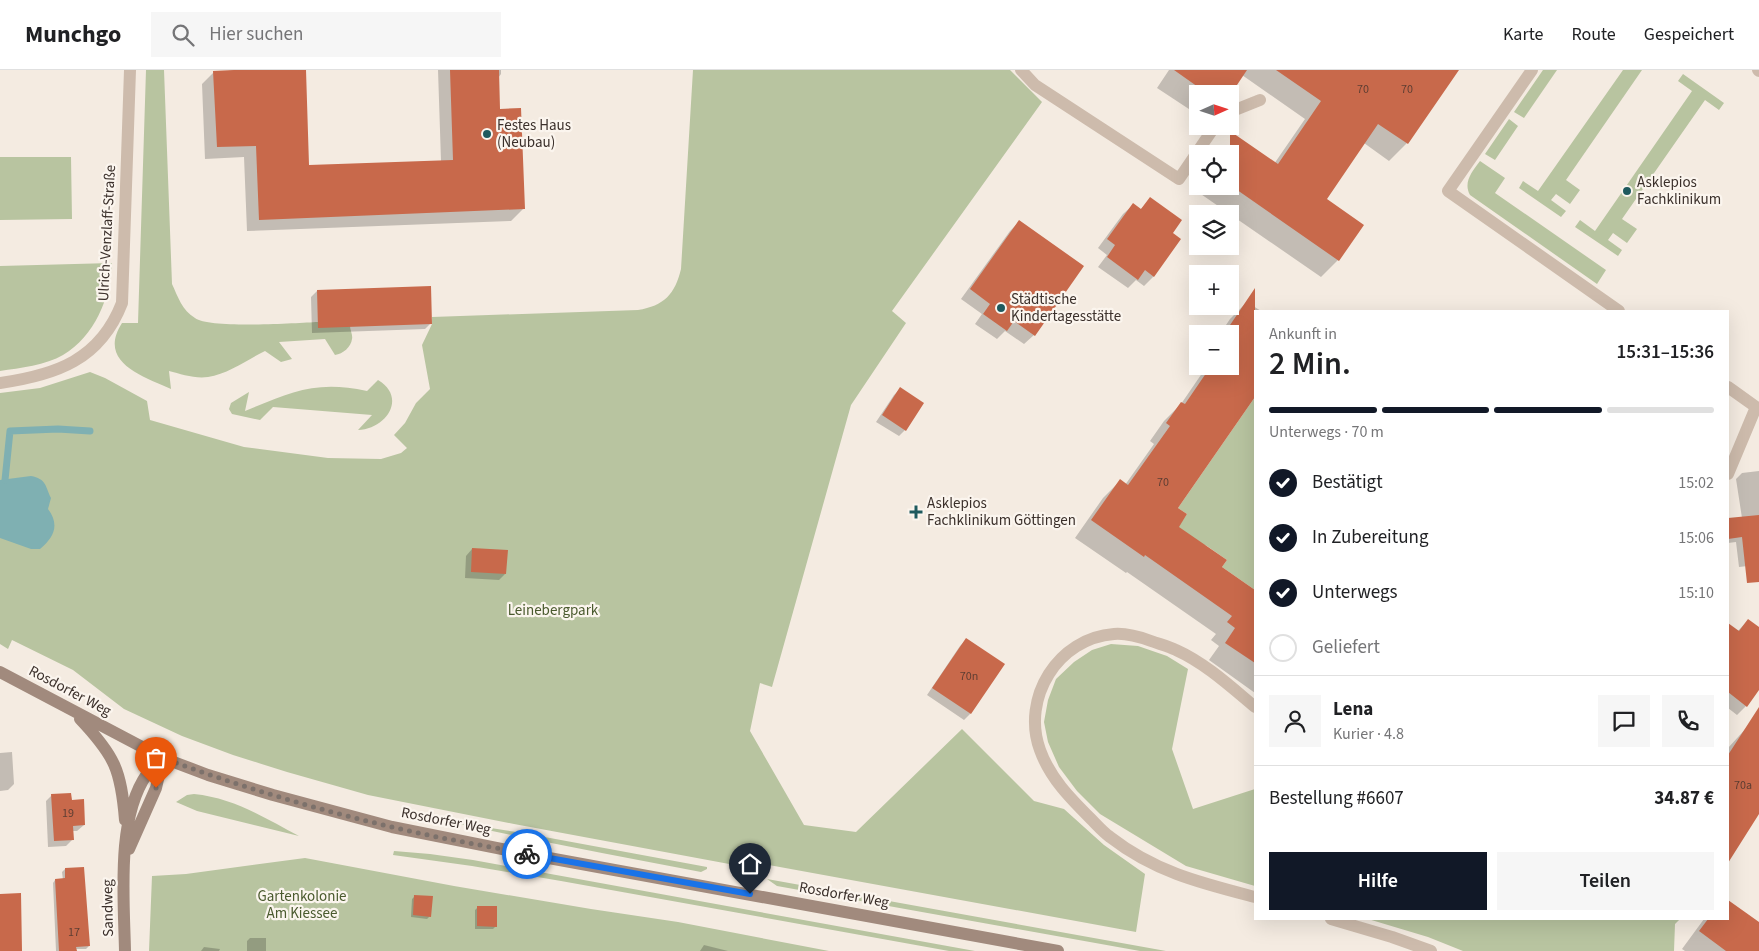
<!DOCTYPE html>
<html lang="de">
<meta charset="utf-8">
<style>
:root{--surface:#fff;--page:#f6f6f6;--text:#202124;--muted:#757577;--line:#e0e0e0;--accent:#111827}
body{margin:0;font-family:"Source Sans 3",sans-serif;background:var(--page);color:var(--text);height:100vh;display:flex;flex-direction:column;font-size:19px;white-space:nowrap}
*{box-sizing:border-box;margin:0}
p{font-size:16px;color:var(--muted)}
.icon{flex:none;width:28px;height:28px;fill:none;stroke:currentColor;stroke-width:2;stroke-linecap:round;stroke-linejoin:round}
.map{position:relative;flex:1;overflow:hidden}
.panel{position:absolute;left:1254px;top:240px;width:475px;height:610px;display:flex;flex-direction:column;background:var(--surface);border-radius:0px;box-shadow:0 5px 20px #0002}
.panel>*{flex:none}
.needle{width:32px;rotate:87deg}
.controls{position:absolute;left:1189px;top:15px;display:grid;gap:10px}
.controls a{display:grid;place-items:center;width:50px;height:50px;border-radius:0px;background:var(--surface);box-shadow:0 5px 20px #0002;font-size:25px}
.pin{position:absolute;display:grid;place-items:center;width:42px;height:42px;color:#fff;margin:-51px -21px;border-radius:50% 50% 50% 0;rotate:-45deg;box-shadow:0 0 5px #0007}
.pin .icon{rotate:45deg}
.courier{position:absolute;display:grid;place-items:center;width:50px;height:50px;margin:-25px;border:4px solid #1a73e8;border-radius:50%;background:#fff;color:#222;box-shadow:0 1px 6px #0007}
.headline em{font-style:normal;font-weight:600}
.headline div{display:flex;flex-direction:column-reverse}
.headline{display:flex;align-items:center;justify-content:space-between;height:85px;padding:0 15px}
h1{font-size:32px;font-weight:600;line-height:38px}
.bar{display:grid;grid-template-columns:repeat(4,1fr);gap:8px 5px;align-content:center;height:60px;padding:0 15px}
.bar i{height:6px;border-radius:4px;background:var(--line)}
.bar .on{background:var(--accent)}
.bar p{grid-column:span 4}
.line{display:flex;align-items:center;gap:12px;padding:0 15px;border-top:1px solid var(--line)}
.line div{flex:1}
.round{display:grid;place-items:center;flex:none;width:52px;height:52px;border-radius:0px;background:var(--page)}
ol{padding:0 15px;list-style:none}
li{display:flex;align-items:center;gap:15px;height:55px}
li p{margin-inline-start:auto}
li .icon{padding:5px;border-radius:50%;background:var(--accent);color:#fff;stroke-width:4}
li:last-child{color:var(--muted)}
li i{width:28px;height:28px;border:2px solid var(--line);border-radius:50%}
.cta{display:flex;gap:10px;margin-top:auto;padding:10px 15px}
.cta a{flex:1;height:58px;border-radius:0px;background:var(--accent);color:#fff;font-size:20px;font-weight:600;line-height:58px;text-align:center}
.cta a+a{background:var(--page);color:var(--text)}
header{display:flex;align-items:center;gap:30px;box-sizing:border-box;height:70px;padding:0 25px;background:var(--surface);border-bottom:1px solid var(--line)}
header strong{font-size:24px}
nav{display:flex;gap:28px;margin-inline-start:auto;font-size:18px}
.search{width:350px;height:45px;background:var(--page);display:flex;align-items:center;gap:12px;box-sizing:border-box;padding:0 18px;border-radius:0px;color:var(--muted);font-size:19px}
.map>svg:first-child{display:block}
.green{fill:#b8c4a0}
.water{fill:#7fb0b2}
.shadow{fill:#0003}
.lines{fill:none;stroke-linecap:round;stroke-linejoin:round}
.stream{stroke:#7fb0b2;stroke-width:7}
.building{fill:#c8694b}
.street{stroke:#cdbbac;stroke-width:12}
.secondary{stroke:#a18a7d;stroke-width:12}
.done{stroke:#7c716b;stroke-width:5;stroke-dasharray:0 9}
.route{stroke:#1a73e8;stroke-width:6}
.poi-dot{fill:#1f5a5e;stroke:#fbf5ee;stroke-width:2}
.labels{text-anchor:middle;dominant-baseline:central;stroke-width:4.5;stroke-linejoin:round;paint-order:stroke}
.number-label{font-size:12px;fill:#5e3e33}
.poi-label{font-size:15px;fill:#3b302b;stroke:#fbf5ee;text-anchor:start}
.street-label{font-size:15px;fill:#3b302b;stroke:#fbf5ee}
.park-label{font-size:15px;fill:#4a5a2e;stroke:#fbf5ee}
</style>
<header>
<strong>Munchgo</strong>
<div class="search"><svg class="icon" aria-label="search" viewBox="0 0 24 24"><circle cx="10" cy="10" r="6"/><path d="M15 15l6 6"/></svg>Hier suchen</div>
<nav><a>Karte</a><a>Route</a><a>Gespeichert</a></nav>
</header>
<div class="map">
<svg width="1759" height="881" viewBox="0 0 1759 881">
<rect width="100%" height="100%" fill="#f4ebe1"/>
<!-- green -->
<path class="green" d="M 146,0 L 164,0 L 172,214 C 178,227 182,240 195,248 C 210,259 295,253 318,252 L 318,257 L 350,256 C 350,260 353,265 352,269 C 351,277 343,284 335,285 L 325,269 L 279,272 L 292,289 L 281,292 L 265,281 C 248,289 228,304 208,307 C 195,309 181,304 169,301 L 171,319 C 142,306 97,292 122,253 L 138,253 Z
M 693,0 L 1010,0 L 1042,32 L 892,241 L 906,253 L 851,335 L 772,617 L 760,613 L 750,661 L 804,755 L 856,762 L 962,659 L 1034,731 L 1064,739 L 1104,775 L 1145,804 L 1136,862 L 747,791 L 740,796 L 514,754 L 368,725 L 287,702 L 233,685 L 182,666 L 124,639 L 73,600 L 12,570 L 8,579 L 0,574 L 0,323 L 40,318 L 90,302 L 105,308 L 147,331 L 150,350 L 244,377 L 328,388 L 381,389 L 401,383 L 407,378 L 394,365 L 405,353 L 416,333 L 430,319 L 422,275 L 432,254 L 432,247 L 638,240 C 664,236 675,224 681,199 Z
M 1543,0 L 1557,0 L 1524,48 L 1514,42 Z
M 1623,0 L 1642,0 L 1566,110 L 1580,120 L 1570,134 L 1556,124 L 1551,130 L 1566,141 L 1561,147 L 1519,118 L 1523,111 L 1538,121 Z
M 1683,4 L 1724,33 L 1719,40 L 1705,30 L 1622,149 L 1637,159 L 1627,173 L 1613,163 L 1608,170 L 1622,180 L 1618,186 L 1575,157 L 1580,150 L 1595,161 L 1692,21 L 1678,11 Z
M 1509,49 L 1518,56 L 1495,90 L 1485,84 Z
M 0,87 L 71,87 L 72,149 L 0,150 Z
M 1480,91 L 1505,108 L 1495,123 L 1606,200 L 1597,214 L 1470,125 C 1463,112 1472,102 1480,91 Z
M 112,193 C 110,228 95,266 63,285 C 46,295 20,298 0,301 L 0,196 Z
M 378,310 C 407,327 387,359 358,360 L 372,345 L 273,337 L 260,350 L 232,344 L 229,339 L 231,333 L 249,322 L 245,341 C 292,322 315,310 367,321 Z
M 1255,327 L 1255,520 L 1222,497 L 1227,490 L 1207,476 L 1174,463 L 1187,444 L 1178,438 Z
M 1111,574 L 1138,576 L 1167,586 L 1188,599 L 1172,679 L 1193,739 L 1255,719 L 1255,816 L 1186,796 L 1100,744 L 1077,721 L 1059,697 L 1048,672 L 1044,652 L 1048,630 L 1056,609 L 1074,592 L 1092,580 Z
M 194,724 C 234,728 265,748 299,766 L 197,741 L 176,732 L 187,725 Z
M 446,751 L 523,763 L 707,797 L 707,799 L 701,802 C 616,786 531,770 446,751 Z
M 394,781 L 430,784 L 473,790 L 975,881 L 949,881 L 561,811 L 472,796 L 393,785 Z
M 305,788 L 454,816 L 591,839 L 678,852 L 829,881 L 149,881 L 152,806 L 186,804 Z
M 767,809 L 1166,881 L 1140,881 L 777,816 Z
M 1368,849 L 1680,849 L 1675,854 L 1674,881 L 1463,881 L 1428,867 Z"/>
<!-- water -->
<path class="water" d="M 31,406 C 46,409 45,415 51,428 L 48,439 C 60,455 54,467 40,479 L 31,479 L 0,468 L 0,410 Z"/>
<!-- shadow -->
<path class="shadow" d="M 241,0 L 304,0 L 308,97 L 441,91 L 438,0 L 501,0 L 501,4 L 498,8 L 499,40 L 523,139 L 511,151 L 247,161 L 244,87 L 205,89 L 202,14 L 214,2 Z
M 1169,0 L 1457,0 L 1407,73 L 1389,91 L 1364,73 L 1325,129 L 1338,190 L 1321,207 L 1195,120 L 1198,116 L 1230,116 L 1230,84 L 1221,84 L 1237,68 L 1274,94 L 1305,49 L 1242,5 L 1229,24 L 1198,24 L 1198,45 L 1157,18 Z
M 1150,129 L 1171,163 L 1154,206 L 1144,216 L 1136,210 L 1128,218 L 1098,197 L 1107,185 L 1098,178 L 1123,144 L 1133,135 L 1140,140 Z
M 1019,152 L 1034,265 L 1024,274 L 1005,261 L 997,269 L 975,254 L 982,244 L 961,229 L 1010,161 Z
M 317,221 L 431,253 L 425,259 L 312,263 L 311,227 Z
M 1247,232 L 1261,241 L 1255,241 L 1255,325 L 1177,438 L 1177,457 L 1221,497 L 1255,521 L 1255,623 L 1209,590 L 1219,576 L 1211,570 L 1216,564 L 1127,502 L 1126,503 L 1075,468 L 1103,428 L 1120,411 L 1125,415 L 1154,374 L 1150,371 L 1164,351 L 1181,334 L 1207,296 L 1230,296 L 1230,264 L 1220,264 L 1230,249 Z
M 900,319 L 905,360 L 899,366 L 876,352 L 894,325 Z
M 1759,401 L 1759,512 L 1756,495 L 1739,497 L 1736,472 L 1728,473 L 1728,450 L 1742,448 L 1736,409 L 1742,403 Z
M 472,479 L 505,504 L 499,510 L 465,508 L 466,486 Z
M 1748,550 L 1759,558 L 1759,618 L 1746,636 L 1737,645 L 1728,638 L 1728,561 L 1731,557 L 1737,562 Z
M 967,569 L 1003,594 L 970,644 L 964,650 L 927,625 L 960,576 Z
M 1749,655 L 1759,662 L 1759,742 L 1728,790 L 1728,678 Z
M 12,682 L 14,714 L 8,720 L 0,721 L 0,683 Z
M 52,725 L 71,731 L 84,755 L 77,761 L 72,761 L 73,769 L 66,776 L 48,777 L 46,731 Z
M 65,799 L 89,876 L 86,879 L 75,879 L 75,881 L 56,881 L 53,813 L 55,810 L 63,810 L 62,802 Z
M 415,826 L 430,846 L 427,849 L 411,847 L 412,829 Z
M 1728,831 L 1759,854 L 1759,881 L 1685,881 L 1682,879 L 1704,849 L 1728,849 Z
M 478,837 L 496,856 L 493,859 L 475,859 L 475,840 Z
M 250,868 L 266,868 L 266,881 L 247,881 L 247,871 Z
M 704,875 L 728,881 L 700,881 Z
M 204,877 L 220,879 L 219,881 L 201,881 Z"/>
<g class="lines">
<!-- stream -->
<path class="stream" d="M 5,410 L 10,361 L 58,359 L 90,361"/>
</g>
<!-- building -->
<path class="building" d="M 234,0 L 306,0 L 309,95 L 453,90 L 450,0 L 499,0 L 500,39 L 521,38 L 525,139 L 259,150 L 256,76 L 217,77 L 213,1 Z
M 1174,0 L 1247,0 L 1231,24 L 1208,24 Z
M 1276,0 L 1459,0 L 1408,74 L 1378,54 L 1327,129 L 1364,155 L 1339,191 L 1230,115 L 1230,61 L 1278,94 L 1321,31 Z
M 1150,127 L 1182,150 L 1173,163 L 1181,169 L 1154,207 L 1145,200 L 1138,210 L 1107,187 L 1115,175 L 1107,169 L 1133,133 L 1141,139 Z
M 1019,150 L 1084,196 L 1035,266 L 1014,251 L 1007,261 L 983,244 L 990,234 L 970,219 Z
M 431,216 L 432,254 L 318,258 L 317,220 Z
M 1255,218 L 1255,327 L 1178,438 L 1187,444 L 1179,457 L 1227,490 L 1222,497 L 1255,520 L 1255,593 L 1225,573 L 1235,558 L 1227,552 L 1232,546 L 1145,485 L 1144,487 L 1091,450 L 1120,409 L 1128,415 L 1170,356 L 1166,353 L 1181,332 L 1185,334 L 1211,296 L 1230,296 L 1230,269 L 1233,264 L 1224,264 Z
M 900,317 L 924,333 L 906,361 L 882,345 Z
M 1759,445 L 1759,512 L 1747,513 L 1742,467 L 1728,469 L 1728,448 Z
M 472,478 L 508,480 L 506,504 L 471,502 Z
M 1748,549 L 1759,557 L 1759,620 L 1747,637 L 1728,622 L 1728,553 L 1739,561 Z
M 966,568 L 1005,594 L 971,644 L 932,618 Z
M 1759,637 L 1759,744 L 1728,793 L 1728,685 Z
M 71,723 L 72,730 L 84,729 L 85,755 L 73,756 L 74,770 L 54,771 L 51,724 Z
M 84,797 L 90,876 L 76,877 L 77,881 L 59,881 L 55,809 L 65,808 L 65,798 Z
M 21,823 L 22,881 L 0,881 L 0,824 Z
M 414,825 L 433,826 L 431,847 L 413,845 Z
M 1728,830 L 1759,852 L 1759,881 L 1726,881 L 1699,861 L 1708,849 L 1728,849 Z
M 477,836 L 497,836 L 497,857 L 477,856 Z"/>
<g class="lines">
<!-- street -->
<path class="street" d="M 1021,0 L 1035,15 L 1179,109 L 1215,56
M 1532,0 L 1448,121 L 1619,241
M 1758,0 L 1759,1
M 1230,42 L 1260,30
M 0,313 C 56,305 100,290 122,233 L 130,0
M 1728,317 L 1759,339
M 1728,404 L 1756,337
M 1255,637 C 1230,616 1205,593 1176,580 C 1168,576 1159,574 1151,571 C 1140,567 1126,563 1114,564 C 1058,568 1021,628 1040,680 C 1050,708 1070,728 1091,749 C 1097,755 1103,762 1110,767 C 1155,802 1201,813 1255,827
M 1331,849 L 1392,867 L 1431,881"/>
<!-- secondary -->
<path class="secondary" d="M 0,602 L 163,688 L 208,705 L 273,725 L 392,757 L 527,784 L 1058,881
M 80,649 C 115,686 121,700 125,750
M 129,779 L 156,718 L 163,688
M 125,881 C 124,829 116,748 147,704 C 151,698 157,693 163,688"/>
</g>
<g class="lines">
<!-- done -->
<path class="done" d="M 156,718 L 163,688 C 238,716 315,739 392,757 C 437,768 482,775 527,784"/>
<!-- route -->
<path class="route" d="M 527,784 L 750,824"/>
</g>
<!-- markers -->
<g class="poi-dot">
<circle cx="487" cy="64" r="5"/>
<circle cx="1627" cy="121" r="5"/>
<circle cx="1001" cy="238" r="5"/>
<path d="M913.5 434.5h5v5h5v5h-5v5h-5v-5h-5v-5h5z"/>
</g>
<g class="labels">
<!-- number labels -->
<g class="number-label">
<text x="1363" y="19">70</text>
<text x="1407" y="19">70</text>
<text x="1163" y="412">70</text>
<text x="969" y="606">70n</text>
<text x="1743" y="715">70a</text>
<text x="68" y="743">19</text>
<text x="74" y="862">17</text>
</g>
<!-- poi labels -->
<g class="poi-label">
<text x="497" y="55">Festes Haus<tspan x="497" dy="17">(Neubau)</tspan></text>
<text x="1637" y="112">Asklepios<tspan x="1637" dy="17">Fachklinikum</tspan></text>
<text x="1011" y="229">Städtische<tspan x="1011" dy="17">Kindertagesstätte</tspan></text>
<text x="927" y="433">Asklepios<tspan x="927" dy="17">Fachklinikum Göttingen</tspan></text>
</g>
<!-- street labels -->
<g class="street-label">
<text transform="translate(107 163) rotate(-87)">Ulrich-Venzlaff-Straße</text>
<text transform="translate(70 621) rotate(28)">Rosdorfer Weg</text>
<text transform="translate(446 751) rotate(11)">Rosdorfer Weg</text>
<text transform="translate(844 825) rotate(10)">Rosdorfer Weg</text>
<text transform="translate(108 838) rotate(-91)">Sandweg</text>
</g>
<!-- park labels -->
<g class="park-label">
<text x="553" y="540">Leinebergpark</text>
<text x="302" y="826">Gartenkolonie<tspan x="302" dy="17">Am Kiessee</tspan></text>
</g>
</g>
</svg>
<div class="controls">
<a><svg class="needle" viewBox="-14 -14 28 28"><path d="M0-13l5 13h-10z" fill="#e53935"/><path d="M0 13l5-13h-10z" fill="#757577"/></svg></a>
<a><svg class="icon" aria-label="locate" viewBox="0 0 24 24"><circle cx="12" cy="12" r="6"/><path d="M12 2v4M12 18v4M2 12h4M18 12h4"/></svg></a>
<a><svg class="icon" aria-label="layers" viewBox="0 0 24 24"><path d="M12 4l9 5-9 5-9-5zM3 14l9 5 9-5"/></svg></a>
<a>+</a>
<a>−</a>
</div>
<div class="pin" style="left:156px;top:718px;background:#ea580c"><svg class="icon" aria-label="bag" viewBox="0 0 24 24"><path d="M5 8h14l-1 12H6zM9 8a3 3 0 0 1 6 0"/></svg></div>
<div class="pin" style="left:750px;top:824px;background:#1f2937"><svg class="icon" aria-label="home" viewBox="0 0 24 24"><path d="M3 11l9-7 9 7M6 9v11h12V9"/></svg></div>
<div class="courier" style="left:527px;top:784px"><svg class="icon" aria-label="bike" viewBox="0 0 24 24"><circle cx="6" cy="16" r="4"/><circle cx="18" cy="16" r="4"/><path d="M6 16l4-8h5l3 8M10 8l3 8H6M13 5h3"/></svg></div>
<section class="panel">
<div class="headline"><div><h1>2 Min.</h1><p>Ankunft in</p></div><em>15:31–15:36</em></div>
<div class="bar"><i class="on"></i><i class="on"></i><i class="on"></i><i></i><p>Unterwegs · 70 m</p></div>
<ol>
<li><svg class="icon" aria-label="check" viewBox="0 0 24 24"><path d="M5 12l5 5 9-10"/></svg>Bestätigt<p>15:02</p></li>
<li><svg class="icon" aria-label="check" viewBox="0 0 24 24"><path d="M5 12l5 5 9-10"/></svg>In Zubereitung<p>15:06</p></li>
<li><svg class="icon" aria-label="check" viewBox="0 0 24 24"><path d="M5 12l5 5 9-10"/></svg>Unterwegs<p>15:10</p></li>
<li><i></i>Geliefert</li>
</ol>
<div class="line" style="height:90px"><a class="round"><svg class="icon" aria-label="person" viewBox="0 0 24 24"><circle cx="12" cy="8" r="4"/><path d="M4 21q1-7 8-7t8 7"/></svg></a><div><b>Lena</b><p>Kurier · 4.8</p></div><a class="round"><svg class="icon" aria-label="chat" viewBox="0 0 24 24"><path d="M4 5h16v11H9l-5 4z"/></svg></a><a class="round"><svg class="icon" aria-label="phone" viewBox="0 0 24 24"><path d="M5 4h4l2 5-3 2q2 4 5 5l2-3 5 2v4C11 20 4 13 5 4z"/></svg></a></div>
<div class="line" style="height:65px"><div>Bestellung #6607</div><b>34.87 €</b></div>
<div class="cta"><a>Hilfe</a><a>Teilen</a></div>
</section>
</div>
